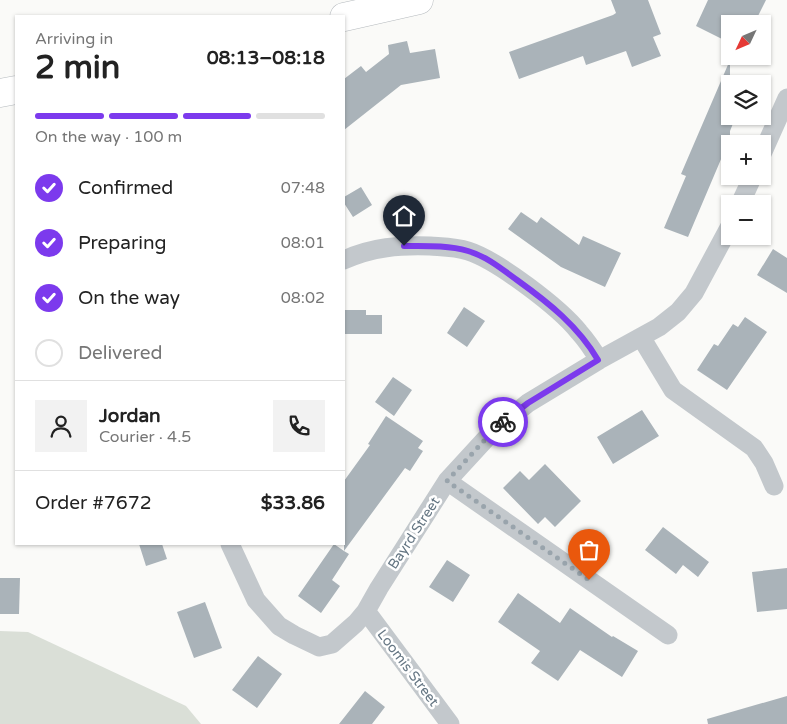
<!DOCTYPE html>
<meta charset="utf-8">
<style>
:root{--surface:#fff;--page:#f2f2f2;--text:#222;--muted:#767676;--line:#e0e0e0;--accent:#7c3aed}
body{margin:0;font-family:"Varela Round",sans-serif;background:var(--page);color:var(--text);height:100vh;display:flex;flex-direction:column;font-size:19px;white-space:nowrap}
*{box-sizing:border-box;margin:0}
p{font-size:16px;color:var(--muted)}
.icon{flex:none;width:28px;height:28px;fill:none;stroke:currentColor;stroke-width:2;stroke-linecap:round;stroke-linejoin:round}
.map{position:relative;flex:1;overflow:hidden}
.details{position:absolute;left:15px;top:15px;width:330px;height:530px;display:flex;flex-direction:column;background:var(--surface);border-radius:0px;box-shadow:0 1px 4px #0004}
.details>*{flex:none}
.needle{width:32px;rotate:226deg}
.controls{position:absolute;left:721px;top:15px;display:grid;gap:10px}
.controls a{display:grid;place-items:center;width:50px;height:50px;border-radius:0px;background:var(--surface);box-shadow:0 1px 4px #0004;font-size:25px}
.pin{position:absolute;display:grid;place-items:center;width:42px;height:42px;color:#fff;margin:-51px -21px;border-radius:50% 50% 50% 0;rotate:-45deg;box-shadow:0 0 5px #0007}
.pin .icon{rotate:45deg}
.courier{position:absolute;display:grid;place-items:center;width:50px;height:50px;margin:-25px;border:4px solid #7c3aed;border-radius:50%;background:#fff;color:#222;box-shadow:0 1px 6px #0007}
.overview em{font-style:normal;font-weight:700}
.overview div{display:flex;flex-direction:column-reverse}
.overview{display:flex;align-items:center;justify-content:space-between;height:85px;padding:0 20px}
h1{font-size:32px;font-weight:700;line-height:38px}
.bar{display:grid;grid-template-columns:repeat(4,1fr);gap:8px 5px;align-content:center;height:60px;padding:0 20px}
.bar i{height:6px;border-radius:4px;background:var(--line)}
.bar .on{background:var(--accent)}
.bar p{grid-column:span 4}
.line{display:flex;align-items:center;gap:12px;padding:0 20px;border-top:1px solid var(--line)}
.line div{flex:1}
.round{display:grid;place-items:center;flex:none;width:52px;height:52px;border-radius:0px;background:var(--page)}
ol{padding:0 20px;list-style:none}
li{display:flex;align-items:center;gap:15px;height:55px}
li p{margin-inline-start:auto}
li .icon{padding:5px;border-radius:50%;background:var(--accent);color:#fff;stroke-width:4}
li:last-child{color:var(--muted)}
li i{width:28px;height:28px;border:2px solid var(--line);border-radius:50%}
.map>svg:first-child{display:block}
.green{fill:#dadfd7}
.building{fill:#aab3b9}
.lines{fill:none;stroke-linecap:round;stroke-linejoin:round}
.primary-casing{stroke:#b5babe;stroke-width:29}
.minor{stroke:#c3c8cc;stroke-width:19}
.primary{stroke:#fff;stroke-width:28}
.done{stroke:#99a4ac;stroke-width:5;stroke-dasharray:0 9}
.route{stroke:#7c3aed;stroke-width:6}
.labels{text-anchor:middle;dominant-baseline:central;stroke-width:5;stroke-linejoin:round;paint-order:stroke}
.street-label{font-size:14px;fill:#657683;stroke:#fff}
</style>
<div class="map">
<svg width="787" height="724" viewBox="0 0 787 724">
<rect width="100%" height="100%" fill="#fafaf8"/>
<!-- green -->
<path class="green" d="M 0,631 L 28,632 L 186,706 L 201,724 L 0,724 Z"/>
<!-- building -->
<path class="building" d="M 611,0 L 648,0 L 661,34 L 653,37 L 661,56 L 632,67 L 626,51 L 586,65 L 583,56 L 519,79 L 509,52 L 613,15 L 616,13 Z
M 708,0 L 766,0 L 754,24 L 730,24 L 730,43 L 696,26 Z
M 407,41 L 410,53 L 435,49 L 440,78 L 401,85 L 344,130 L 344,79 L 361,66 L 366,72 L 389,54 L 388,45 Z
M 730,60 L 730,116 L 736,116 L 730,131 L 730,138 L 688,237 L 664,228 L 686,176 L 681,174 Z
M 361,187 L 372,205 L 353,217 L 344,203 L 344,197 Z
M 521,212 L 537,223 L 541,217 L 579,245 L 583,236 L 621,253 L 605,287 L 561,267 L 508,229 Z
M 773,249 L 787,258 L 787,293 L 757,275 Z
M 464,307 L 485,321 L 467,347 L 447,333 Z
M 344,310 L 366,310 L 366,315 L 382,315 L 382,334 L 344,334 Z
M 745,317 L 767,332 L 727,390 L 697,370 L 714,344 L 718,346 L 733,324 L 738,327 Z
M 393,377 L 412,390 L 394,416 L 375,402 Z
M 642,410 L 659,436 L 613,464 L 597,437 Z
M 386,416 L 423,441 L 418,448 L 423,451 L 410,471 L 405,468 L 344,551 L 349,554 L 332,580 L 340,586 L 321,613 L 298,596 L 334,544 L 344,551 L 344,481 L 370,445 L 368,444 Z
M 545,464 L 581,501 L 555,527 L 545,517 L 538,524 L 503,488 L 520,471 L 529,480 Z
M 663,527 L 709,562 L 698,577 L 683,565 L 676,574 L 645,550 Z
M 139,544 L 162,544 L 167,559 L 146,566 Z
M 447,560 L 470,575 L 453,602 L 429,587 Z
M 787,568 L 787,609 L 757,612 L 752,572 Z
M 0,578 L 20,578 L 19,614 L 0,614 Z
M 518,593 L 560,623 L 570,608 L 612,637 L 613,636 L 638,651 L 622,677 L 580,650 L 558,681 L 531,663 L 540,651 L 498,622 Z
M 205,602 L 222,648 L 194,658 L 177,612 Z
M 258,656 L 282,674 L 257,708 L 232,690 Z
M 365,691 L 385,707 L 372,724 L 339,724 Z
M 787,696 L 787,724 L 708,724 L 707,719 Z"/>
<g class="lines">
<defs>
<path id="primary" d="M 344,17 L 419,0
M 0,93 L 16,90"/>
</defs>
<!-- primary casing -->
<use href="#primary" class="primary-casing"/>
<!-- minor -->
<path class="minor" d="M 762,154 L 787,98
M 740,204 L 753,176
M 344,260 C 372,247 400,245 430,246 C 443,247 456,247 468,251 C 497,260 560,308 579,332 C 587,341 593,350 599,360
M 641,337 L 673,390 L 754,448 L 764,463 L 774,486
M 447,481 L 668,635
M 230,544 L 256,600 L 279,626 L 294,635 L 319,647 L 332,644 L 356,623 L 366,611 L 379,588 L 447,481 L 492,432 L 528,403 L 599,360 L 659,327 L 678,312 L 694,293 L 730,226
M 366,611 L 450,724"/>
<!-- primary -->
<use href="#primary" class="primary"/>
</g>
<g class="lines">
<!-- done -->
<path class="done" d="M 503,422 L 492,432 L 447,481 L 589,580"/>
<!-- route -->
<path class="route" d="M 404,246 C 425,246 448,245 468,251 C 486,256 502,269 517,280 C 549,303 578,326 598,360 L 528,403 L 503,422"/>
</g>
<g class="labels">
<!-- street labels -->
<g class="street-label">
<text transform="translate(414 533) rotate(-57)">Bayrd Street</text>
<text transform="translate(408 668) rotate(53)">Loomis Street</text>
</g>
</g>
</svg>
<div class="controls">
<a><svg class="needle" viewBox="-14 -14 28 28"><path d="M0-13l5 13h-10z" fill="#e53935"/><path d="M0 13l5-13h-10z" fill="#767676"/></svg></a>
<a><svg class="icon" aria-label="layers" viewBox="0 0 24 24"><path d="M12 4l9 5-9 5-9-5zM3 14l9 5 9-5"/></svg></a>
<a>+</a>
<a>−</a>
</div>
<div class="pin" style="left:589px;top:580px;background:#ea580c"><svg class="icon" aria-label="bag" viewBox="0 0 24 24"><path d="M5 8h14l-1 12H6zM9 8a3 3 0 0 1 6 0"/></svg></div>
<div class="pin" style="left:404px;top:246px;background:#1f2937"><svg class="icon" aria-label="home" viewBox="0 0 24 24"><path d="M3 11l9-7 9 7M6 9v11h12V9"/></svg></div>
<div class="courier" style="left:503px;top:422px"><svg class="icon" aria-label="bike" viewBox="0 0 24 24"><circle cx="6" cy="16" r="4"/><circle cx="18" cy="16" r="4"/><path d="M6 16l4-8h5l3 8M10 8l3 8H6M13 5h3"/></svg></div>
<section class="details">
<div class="overview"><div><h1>2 min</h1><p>Arriving in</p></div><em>08:13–08:18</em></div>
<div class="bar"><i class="on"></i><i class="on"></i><i class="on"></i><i></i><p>On the way · 100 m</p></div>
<ol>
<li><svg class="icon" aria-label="check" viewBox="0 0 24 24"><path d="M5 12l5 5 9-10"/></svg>Confirmed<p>07:48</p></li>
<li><svg class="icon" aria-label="check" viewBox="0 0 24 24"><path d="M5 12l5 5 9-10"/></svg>Preparing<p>08:01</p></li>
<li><svg class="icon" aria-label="check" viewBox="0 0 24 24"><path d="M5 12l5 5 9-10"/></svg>On the way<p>08:02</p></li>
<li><i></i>Delivered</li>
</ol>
<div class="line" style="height:90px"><a class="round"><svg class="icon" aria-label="person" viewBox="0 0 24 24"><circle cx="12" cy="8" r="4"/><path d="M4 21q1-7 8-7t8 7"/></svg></a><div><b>Jordan</b><p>Courier · 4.5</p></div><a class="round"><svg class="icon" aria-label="phone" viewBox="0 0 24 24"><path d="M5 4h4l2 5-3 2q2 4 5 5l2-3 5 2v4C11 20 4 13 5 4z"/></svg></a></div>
<div class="line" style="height:65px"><div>Order #7672</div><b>$33.86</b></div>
</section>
</div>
